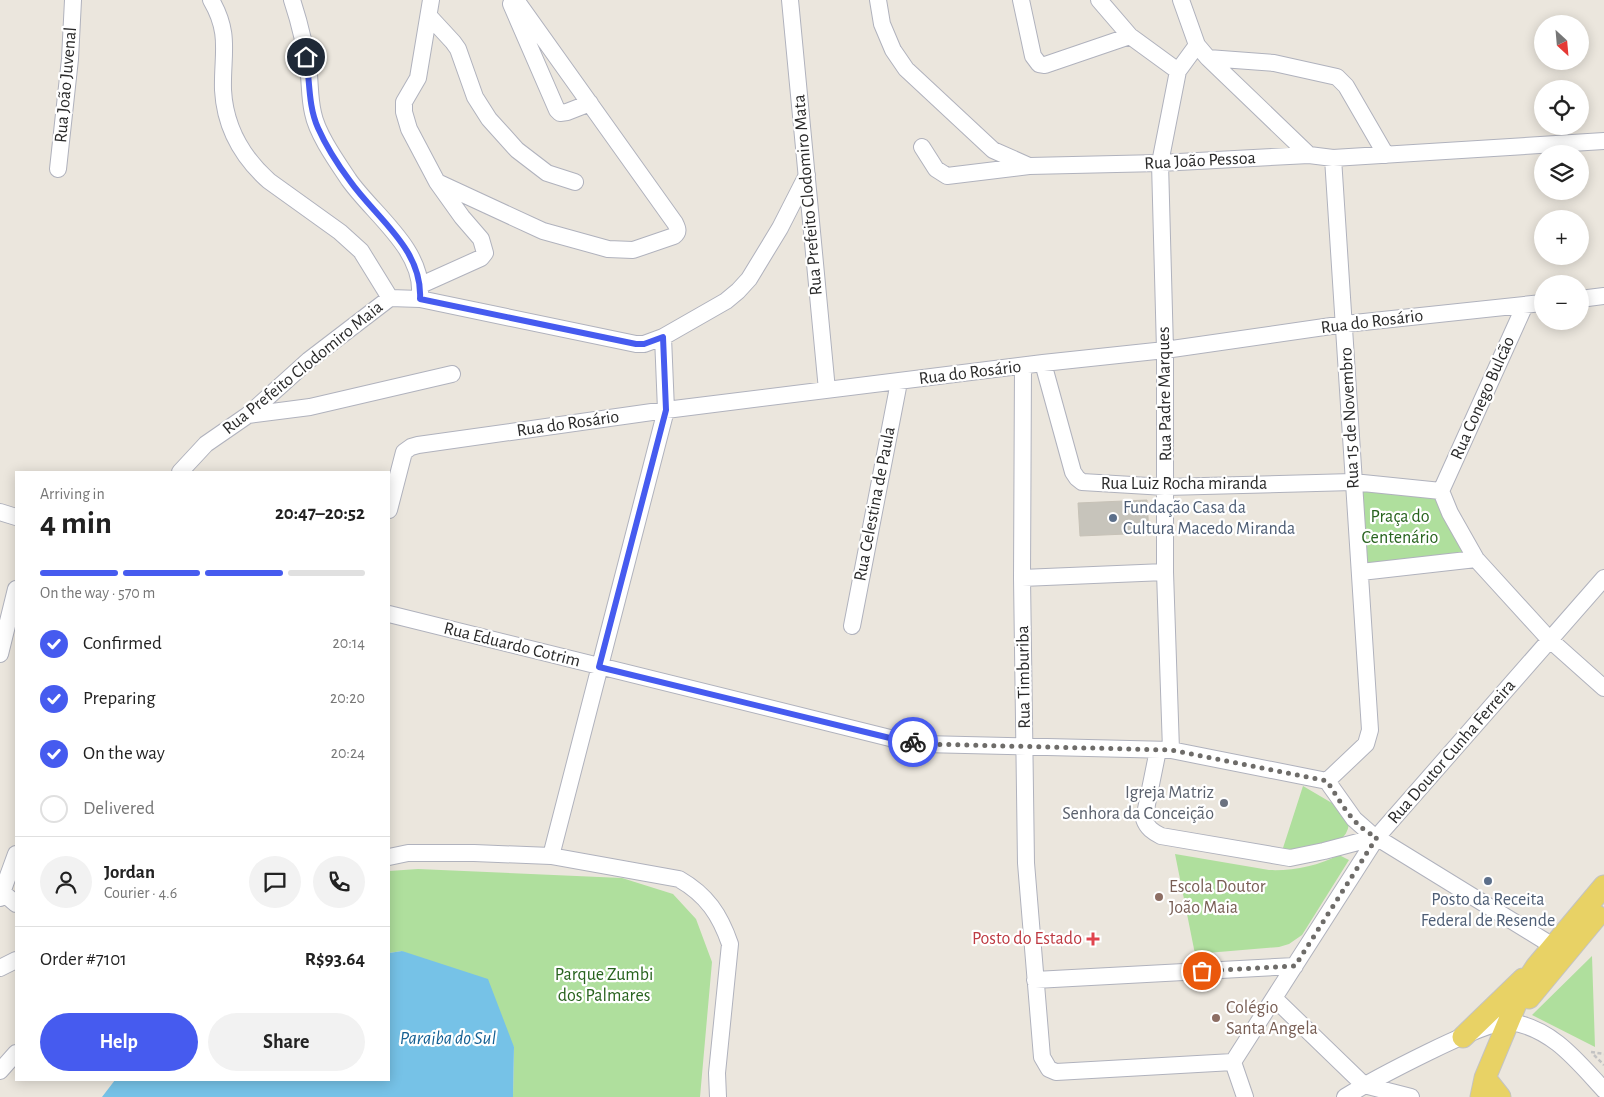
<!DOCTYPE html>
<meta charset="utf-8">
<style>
:root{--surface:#fff;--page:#f2f2f2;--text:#222;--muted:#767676;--line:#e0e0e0;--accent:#465bef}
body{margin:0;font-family:"Alegreya Sans",sans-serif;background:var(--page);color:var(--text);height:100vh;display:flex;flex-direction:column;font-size:19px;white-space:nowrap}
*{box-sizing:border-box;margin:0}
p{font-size:16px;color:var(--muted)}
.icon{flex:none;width:28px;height:28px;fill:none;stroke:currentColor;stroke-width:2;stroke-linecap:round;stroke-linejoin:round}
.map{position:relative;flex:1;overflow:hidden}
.details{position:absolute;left:15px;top:471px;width:375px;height:610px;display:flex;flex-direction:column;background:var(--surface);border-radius:0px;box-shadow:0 2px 12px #0003}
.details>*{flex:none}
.needle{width:32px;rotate:154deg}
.tools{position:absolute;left:1534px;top:15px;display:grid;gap:10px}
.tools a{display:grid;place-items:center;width:55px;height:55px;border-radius:50%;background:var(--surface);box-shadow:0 2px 12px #0003;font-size:25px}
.pin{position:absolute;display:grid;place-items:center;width:42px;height:42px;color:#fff;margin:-21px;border:2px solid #fff;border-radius:50%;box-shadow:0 1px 5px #0007}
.courier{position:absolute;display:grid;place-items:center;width:50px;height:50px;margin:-25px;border:4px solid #465bef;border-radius:50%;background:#fff;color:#222;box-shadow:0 1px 6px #0007}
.head em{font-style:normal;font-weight:700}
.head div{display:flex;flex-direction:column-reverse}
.head{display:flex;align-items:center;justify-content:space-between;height:85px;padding:0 25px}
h1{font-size:32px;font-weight:700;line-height:38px}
.bar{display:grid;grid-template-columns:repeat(4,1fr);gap:8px 5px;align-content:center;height:60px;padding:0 25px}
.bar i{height:6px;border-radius:4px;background:var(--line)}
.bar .on{background:var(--accent)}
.bar p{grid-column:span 4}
.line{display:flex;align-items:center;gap:12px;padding:0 25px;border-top:1px solid var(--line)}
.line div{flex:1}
.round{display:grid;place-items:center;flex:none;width:52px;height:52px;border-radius:26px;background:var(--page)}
ol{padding:0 25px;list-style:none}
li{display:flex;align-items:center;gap:15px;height:55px}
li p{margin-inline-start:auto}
li .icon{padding:5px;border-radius:50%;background:var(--accent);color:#fff;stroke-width:4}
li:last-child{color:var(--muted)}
li i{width:28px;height:28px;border:2px solid var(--line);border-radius:50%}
.primary-button{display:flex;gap:10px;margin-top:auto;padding:10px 25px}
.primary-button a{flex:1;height:58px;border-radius:30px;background:var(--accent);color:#fff;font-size:20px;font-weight:700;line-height:58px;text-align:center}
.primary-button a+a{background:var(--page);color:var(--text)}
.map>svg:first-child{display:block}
.green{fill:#afdf9d}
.water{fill:#76c2e7}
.building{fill:#c7c4bb;stroke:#c7c2b7}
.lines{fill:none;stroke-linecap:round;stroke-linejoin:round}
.minor-casing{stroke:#b0b2bd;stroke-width:18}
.major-casing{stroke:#c3c3c3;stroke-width:23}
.path{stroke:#c3c3c3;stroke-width:2.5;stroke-dasharray:4 2.5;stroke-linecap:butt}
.minor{stroke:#fff;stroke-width:16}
.major{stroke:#e8d265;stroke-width:21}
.done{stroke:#6e6c69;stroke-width:5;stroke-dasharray:0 9}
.route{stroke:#465bef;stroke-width:6}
.service-dot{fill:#5c6f8a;stroke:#fff;stroke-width:2}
.worship-dot{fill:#6b7280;stroke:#fff;stroke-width:2}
.education-dot{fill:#8d6e63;stroke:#fff;stroke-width:2}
.health-dot{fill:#e0444e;stroke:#fff;stroke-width:2}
.labels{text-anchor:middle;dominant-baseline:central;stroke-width:4.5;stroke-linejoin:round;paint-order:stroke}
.street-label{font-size:18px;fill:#2a2a2a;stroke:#fff}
.service-label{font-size:18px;fill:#4e5e75;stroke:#fff;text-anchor:start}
.park-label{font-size:18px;fill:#28631e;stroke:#fff}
.worship-label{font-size:18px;fill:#5b616d;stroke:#fff;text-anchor:end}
.education-label{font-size:18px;fill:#785e54;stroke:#fff;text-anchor:start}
.health-label{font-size:18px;fill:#be3a42;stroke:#fff;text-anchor:end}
.water-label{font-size:19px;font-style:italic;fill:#156093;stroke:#fff}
</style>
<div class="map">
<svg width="1604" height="1097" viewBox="0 0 1604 1097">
<rect width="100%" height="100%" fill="#ebe6dd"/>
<!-- green -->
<path class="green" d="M 1361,490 L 1435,495 L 1466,555 L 1367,568 Z
M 1303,786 L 1337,806 L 1349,824 C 1345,853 1304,849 1282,851 Z
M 1175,854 L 1269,870 C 1293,871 1318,866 1339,855 L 1349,860 L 1302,935 L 1289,944 L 1279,947 L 1195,954 Z
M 418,869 L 622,878 L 673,894 L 696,919 L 712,962 L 700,1097 L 513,1097 L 514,1047 L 402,951 L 389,953 L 389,871 Z
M 1592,956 L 1595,1047 L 1532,1015 Z"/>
<!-- water -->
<path class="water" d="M 402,951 L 488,979 L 514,1047 L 513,1097 L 102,1097 L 115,1080 L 389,1080 L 389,953 Z"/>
<!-- building -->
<path class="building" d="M 1147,500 L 1149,533 L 1080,536 L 1078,503 Z"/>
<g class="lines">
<defs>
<path id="minor" d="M 211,0 C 231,34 222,54 223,90 C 225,127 242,157 269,181 L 340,232 L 361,251 L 390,298
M 292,0 C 300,24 306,50 309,75 C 310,87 310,101 313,113 C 317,134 337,162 349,180 C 373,214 423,249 420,294
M 790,0 L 827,390
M 878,0 L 882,24 L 893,50 L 906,69 L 993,150 L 1029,166 L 1160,163 L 1309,155 L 1333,158 L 1604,141
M 1021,0 L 1033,56 L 1039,64 L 1045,65 L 1130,36
M 1099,0 L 1130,36 L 1178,71
M 1181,0 L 1197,45 L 1208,58 L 1309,155
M 511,4 L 557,110 L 560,113 L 567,112 L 590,103
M 429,16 L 453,42 L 458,49 L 475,97 L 489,119 L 517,150 L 547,173 L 575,182
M 1208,58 L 1274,63 L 1337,77 L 1346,86 L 1386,155
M 922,147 L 936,169 L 947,176 L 1029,166
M 58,169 L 70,59 L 73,0
M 437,182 L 543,231 L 608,249 L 633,250 L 674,236 C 679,232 678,229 675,223 L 516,0
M 421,285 L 481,258 L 485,253 L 481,239 L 462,217 L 437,182 L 409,129 L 404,112 L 404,102 L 418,78 L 431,0
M 1580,299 L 1604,296
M 1043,363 L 1073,472 L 1077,478 L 1082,482 L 1165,487 L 1353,482 L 1441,491
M 1023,366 L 1022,578 L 1026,863 L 1042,1057 L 1049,1069 L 1056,1072 L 1233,1062
M 248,415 L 310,407 L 452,374
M 180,472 L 206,444 L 248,415 L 309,360 L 390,298 L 420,299 L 636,344 L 644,344 L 663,337 L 726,301 L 738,291 L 749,279 L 780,228 L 807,175
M 1441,491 L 1450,513 L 1476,559 L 1549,639 L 1604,688
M 1441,491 L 1525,305
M 389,510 L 404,452 L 411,447 L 418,445 L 666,410 L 1043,363 L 1165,350 L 1345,324 L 1542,303
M 0,512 L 16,517
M 1361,572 L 1476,559
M 1022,578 L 1165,572
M 389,614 L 894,739 L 923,744 L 1171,750 L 1327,781 L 1354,819 L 1371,834 L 1553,946
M 852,626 L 899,382
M 0,654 L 16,589
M 1158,750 L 1144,819 C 1147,828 1153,832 1161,836 L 1290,858 L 1324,851 L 1377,837
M 1171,750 L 1165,572 L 1165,350 L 1160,163 L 1178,71 L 1197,45
M 1327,781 L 1366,744 L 1370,730 L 1333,158
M 551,856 L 666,410 L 663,337
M 389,857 L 408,853 L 474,853 L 551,856 L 679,879 C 707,895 720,915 730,944 L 717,1073 L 718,1097
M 0,890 L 16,904
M 0,898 L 16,854
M 0,968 L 16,960
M 1035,980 L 1295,966
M 1274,998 L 1364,1085
M 1233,1062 L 1377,837 L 1604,578
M 1233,1062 L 1245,1097
M 0,1071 L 16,1053
M 1364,1085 L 1411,1097
M 1345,1097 C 1369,1082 1487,1018 1511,1022 C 1553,1029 1577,1061 1604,1090"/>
<path id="major" d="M 1529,998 L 1597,916
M 1463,1037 L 1523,979
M 1485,1078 L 1500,1097
M 1481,1097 L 1485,1078 L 1523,987 L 1536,967 L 1604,886"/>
</defs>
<!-- minor casing -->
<use href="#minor" class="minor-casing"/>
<!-- major casing -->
<use href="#major" class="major-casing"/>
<!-- path -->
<path class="path" d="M 1591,1052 L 1604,1054
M 1594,1055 L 1604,1065"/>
<!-- minor -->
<use href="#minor" class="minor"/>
<!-- major -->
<use href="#major" class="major"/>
</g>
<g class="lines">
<!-- done -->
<path class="done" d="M 913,742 L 924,744 L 1171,750 L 1327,781 C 1340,801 1354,828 1377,837 L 1295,966 L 1202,971"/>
<!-- route -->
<path class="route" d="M 306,57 C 310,80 308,106 318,128 C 326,146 338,165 350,181 C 376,218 423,249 420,299 L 636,344 L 644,344 L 663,337 L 666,410 L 599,667 L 894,739 L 913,742"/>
</g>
<!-- markers -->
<g class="service-dot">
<circle cx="1113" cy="518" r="5"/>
<circle cx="1488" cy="881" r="5"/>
</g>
<circle class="worship-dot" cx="1224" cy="803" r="5"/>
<g class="education-dot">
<circle cx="1159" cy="897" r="5"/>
<circle cx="1216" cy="1018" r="5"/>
</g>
<path class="health-dot" d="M1090.5 931.5h5v5h5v5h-5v5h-5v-5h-5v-5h5z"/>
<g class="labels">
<!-- street labels -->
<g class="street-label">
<text transform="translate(66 85) rotate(-85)">Rua João Juvenal</text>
<text transform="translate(1200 161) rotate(-3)">Rua João Pessoa</text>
<text transform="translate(808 195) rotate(-95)">Rua Prefeito Clodomiro Mata</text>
<text transform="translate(1372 322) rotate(-7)">Rua do Rosário</text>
<text transform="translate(303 368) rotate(-39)">Rua Prefeito Clodomiro Maia</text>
<text transform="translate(970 373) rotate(-7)">Rua do Rosário</text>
<text transform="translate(1165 394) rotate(-91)">Rua Padre Marques</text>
<text transform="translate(1483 398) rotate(-66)">Rua Conego Bulcão</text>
<text transform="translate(1350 418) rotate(-93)">Rua 15 de Novembro</text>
<text transform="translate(568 424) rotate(-8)">Rua do Rosário</text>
<text x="1184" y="484">Rua Luiz Rocha miranda</text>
<text transform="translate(875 504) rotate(-79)">Rua Celestina de Paula</text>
<text transform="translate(512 645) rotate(14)">Rua Eduardo Cotrim</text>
<text transform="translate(1024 677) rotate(-91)">Rua Timburiba</text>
<text transform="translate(1452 752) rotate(-49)">Rua Doutor Cunha Ferreira</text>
</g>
<!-- service labels -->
<g class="service-label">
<text x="1123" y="508">Fundação Casa da<tspan x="1123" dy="21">Cultura Macedo Miranda</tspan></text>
<text x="1488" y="900" text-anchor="middle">Posto da Receita<tspan x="1488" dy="21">Federal de Resende</tspan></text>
</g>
<!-- park labels -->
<g class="park-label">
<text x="1400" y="517">Praça do<tspan x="1400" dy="21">Centenário</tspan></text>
<text x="604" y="975">Parque Zumbi<tspan x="604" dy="21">dos Palmares</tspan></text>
</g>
<!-- worship labels -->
<g class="worship-label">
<text x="1214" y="793">Igreja Matriz<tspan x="1214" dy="21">Senhora da Conceição</tspan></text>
</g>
<!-- education labels -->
<g class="education-label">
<text x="1169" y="887">Escola Doutor<tspan x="1169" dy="21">João Maia</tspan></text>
<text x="1226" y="1008">Colégio<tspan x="1226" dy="21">Santa Angela</tspan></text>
</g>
<!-- health labels -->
<g class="health-label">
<text x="1082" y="939">Posto do Estado</text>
</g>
<!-- water labels -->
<g class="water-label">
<text x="448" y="1038">Paraiba do Sul</text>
</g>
</g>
</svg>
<div class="tools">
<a><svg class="needle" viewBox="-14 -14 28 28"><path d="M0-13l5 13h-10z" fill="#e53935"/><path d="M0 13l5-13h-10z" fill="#767676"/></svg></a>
<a><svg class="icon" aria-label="locate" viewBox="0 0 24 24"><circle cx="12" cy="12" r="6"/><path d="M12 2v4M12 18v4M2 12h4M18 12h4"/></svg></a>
<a><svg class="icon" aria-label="layers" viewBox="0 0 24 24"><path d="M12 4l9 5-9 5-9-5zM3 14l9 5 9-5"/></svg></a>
<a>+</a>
<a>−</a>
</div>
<div class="pin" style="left:1202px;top:971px;background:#ea580c"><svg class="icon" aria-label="bag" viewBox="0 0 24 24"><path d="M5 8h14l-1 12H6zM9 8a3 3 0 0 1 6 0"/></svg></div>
<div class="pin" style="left:306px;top:57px;background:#1f2937"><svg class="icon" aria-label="home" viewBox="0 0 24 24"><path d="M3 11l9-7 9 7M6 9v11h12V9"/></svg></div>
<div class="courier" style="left:913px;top:742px"><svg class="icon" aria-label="bike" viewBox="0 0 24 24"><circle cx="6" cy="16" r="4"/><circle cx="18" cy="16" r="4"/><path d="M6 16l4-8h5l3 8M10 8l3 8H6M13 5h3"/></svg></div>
<section class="details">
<div class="head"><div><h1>4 min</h1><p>Arriving in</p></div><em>20:47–20:52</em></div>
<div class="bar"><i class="on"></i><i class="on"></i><i class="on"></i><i></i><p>On the way · 570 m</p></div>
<ol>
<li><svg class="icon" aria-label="check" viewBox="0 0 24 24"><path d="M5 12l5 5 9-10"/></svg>Confirmed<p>20:14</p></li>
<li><svg class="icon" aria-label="check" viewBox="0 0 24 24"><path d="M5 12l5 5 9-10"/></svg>Preparing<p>20:20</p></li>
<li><svg class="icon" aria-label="check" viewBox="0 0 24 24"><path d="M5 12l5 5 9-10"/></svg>On the way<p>20:24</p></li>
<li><i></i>Delivered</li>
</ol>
<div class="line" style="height:90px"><a class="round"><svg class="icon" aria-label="person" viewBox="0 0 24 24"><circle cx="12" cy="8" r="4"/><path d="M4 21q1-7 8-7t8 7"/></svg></a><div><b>Jordan</b><p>Courier · 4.6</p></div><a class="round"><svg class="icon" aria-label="chat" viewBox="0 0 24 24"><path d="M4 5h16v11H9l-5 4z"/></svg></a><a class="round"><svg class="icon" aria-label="phone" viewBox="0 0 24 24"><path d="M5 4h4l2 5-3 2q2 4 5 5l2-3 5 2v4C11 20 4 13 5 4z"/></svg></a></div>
<div class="line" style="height:65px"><div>Order #7101</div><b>R$93.64</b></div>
<div class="primary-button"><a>Help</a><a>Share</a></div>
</section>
</div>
